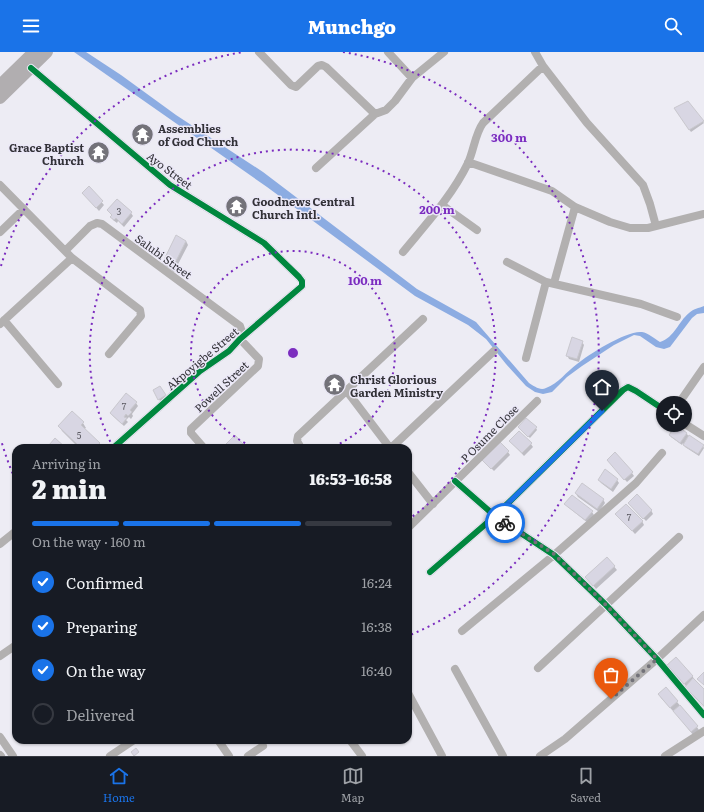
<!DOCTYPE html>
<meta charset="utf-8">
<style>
:root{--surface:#171b24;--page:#242831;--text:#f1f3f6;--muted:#9ea1a6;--line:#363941;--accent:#1a73e8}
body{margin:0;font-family:Literata,serif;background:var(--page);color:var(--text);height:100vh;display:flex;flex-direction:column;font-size:15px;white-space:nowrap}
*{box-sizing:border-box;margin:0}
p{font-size:13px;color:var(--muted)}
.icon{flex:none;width:22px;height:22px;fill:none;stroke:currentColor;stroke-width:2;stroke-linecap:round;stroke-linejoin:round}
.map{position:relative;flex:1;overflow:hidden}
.side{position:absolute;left:12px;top:392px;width:400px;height:300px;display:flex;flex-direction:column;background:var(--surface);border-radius:12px;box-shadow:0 1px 3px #0004}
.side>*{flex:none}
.tools{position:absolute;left:656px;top:344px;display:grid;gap:8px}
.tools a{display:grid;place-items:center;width:36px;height:36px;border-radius:50%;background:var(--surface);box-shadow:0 1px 3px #0004;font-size:20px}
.pin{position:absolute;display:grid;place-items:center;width:34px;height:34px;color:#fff;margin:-41px -17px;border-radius:50% 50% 50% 0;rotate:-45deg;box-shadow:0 0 4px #0007}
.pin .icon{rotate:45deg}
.courier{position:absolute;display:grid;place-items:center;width:40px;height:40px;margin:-20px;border:3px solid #1a73e8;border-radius:50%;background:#fff;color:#222;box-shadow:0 1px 5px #0007}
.overview em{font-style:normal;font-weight:800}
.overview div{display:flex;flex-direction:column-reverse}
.overview{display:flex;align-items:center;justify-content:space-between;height:68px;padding:0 20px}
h1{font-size:26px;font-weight:800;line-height:30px}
.bar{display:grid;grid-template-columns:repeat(4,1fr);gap:6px 4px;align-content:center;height:48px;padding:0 20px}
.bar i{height:5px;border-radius:3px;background:var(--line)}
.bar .on{background:var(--accent)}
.bar p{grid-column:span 4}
ol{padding:0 20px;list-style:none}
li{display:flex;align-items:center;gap:12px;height:44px}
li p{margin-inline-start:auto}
li .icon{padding:4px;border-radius:50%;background:var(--accent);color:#fff;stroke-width:4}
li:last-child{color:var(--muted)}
li i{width:22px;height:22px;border:2px solid var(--line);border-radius:50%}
header{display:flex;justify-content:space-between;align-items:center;height:52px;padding:0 20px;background:var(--accent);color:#fff;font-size:18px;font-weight:800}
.dock{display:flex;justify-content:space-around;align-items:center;height:56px;border-top:1px solid var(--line);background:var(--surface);font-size:11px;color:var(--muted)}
.dock a{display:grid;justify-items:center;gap:2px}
.dock .on{color:var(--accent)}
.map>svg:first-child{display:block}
.water{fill:#8cace2}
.shadow{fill:#0003}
.building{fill:#d8d6e3;stroke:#c9c8ce}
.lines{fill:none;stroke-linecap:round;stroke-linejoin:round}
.minor{stroke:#b2b0b0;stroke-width:8}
.highway{stroke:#b1aeb0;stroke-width:12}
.cycleway-casing{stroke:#ebe8f7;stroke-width:8}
.cycleway{stroke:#00873e;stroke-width:6}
.done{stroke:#737279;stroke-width:4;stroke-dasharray:0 7.2}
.route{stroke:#1a73e8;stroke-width:5}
.ring{fill:none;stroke:#7b2cbf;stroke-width:2;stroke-dasharray:2 4}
.labels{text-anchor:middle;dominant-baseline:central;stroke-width:3;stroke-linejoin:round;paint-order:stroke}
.number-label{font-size:9px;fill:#5e5d65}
.poi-label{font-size:11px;font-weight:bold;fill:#323137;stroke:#ebe8f7;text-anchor:start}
.street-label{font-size:11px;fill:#323137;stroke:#ebe8f7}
.centre{fill:#7b2cbf;stroke:#ebe8f7;stroke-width:2}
.ring-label{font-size:12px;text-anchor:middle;font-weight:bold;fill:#7b2cbf;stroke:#ebe8f7;stroke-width:3;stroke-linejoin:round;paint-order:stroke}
</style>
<header><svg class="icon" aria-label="menu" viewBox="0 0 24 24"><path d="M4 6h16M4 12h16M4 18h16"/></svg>Munchgo<svg class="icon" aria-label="search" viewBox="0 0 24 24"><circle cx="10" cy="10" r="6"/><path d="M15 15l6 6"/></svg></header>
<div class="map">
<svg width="704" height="704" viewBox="0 0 704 704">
<rect width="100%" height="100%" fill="#edecf4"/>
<!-- water -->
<path class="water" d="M 74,0 L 86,0 L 121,23 L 176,63 L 263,120 L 417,237 L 476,270 L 529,331 C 534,334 540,339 546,336 C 558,332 567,319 577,312 C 589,302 627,278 642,280 C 648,281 655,287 660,290 C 675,285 678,270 689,261 C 693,257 699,256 704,254 L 704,261 L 697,262 L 692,266 L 670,295 L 664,297 L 656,295 L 640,284 L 634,283 L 614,293 L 582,314 L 567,325 L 552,340 L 543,342 L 535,340 L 526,334 L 506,312 L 486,287 L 468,273 L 415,244 L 267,135 Z"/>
<!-- shadow -->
<path class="shadow" d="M 688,50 L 704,71 L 691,80 L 675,57 Z
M 89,135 L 104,153 L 99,159 L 83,141 Z
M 108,158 L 131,161 L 133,164 L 124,175 L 118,169 L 117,171 L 113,168 L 112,165 L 112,164 Z
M 186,189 L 188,193 L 174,220 L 163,212 Z
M 582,290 L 584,293 L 579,310 L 569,307 L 567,303 Z
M 160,335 L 166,346 L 160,349 L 154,339 Z
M 136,351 L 138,354 L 132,362 L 133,364 L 131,367 L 129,365 L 126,368 L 128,370 L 124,374 L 113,364 L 111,361 Z
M 83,371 L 86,376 L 84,377 L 99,391 L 102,396 L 79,396 L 62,379 L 59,374 Z
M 519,375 L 536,376 L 537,378 L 530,386 Z
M 676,375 L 687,382 L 689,385 L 703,394 L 704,396 L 699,404 L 685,395 L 683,391 L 682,393 L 671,385 L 670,383 Z
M 510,389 L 531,392 L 533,395 L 524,404 Z
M 242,392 L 243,396 L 223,396 Z
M 508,400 L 510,403 L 494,419 L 486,411 Z
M 610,411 L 632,421 L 634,424 L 627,430 Z
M 599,428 L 617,428 L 619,431 L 613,440 L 601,431 Z
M 576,442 L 603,447 L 605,451 L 599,460 L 578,445 Z
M 629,451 L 651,458 L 653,462 L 646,469 Z
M 566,452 L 592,460 L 594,463 L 588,471 L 568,455 Z
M 617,462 L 642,469 L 644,473 L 635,482 Z
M 607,506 L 617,518 L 596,537 L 586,525 Z
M 670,617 L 692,624 L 704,639 L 704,655 L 688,638 L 686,634 Z
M 666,636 L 697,675 L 699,678 L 693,683 L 674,658 L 673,659 L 661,646 L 659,642 Z"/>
<!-- building -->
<path class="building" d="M 688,49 L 704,69 L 689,78 L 674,56 Z
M 89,134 L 103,149 L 96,156 L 82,141 Z
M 117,147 L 132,160 L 122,172 L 116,166 L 114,168 L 110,165 L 112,163 L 107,158 Z
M 176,183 L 186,189 L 172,217 L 162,212 Z
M 572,285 L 583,289 L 577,307 L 566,304 Z
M 160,334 L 166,343 L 158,348 L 153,338 Z
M 126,341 L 137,350 L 130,358 L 132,360 L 128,364 L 126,362 L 124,365 L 127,366 L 122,372 L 110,361 Z
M 72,359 L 84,370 L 81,373 L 100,391 L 95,396 L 81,396 L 58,374 Z
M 526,366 L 537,375 L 528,385 L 518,375 Z
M 676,373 L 687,381 L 680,391 L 669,383 Z
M 519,379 L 532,391 L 522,401 L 509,389 Z
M 235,383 L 243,392 L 238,396 L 222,396 Z
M 689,383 L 704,393 L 698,402 L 683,393 Z
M 55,386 L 66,396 L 53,396 L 49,393 Z
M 500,390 L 509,399 L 491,417 L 482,408 Z
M 137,392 L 141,396 L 132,396 Z
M 615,400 L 633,420 L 624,428 L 607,408 Z
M 605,417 L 618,427 L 611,437 L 598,428 Z
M 582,431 L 604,447 L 597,457 L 575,441 Z
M 637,442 L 652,458 L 643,467 L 628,451 Z
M 572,443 L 593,459 L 585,468 L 564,452 Z
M 626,452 L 643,469 L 632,479 L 615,462 Z
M 607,505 L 615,514 L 593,534 L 585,525 Z
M 676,605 L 693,624 L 684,632 L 667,613 Z
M 704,620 L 704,633 L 697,627 Z
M 693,626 L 704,637 L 704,654 L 685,635 Z
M 666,635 L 678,649 L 670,656 L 658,642 Z
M 680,653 L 698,674 L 691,680 L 673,659 Z
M 136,696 L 139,700 L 134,704 L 131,700 Z"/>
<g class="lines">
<!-- minor -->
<path class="minor" d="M 259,0 L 291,33 L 296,35 L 318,14 L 322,13 L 326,15 L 375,62
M 388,0 L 412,26
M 535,0 L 543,14 L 587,71 L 643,133 L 650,152 L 656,174
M 31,16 L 170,133 L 264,191 L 299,225 L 302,229 L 302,234 L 240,287 L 229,299 L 200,319 L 113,396
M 468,110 L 552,139 L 575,155 L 610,170 L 630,176 L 648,176 L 704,162
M 316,116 L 375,62 L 386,58 L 395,49 L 412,26 L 444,0
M 0,133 L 72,206 L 140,258 L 141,264 L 109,302
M 442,153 L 477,178
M 0,180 L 24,157
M 65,199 L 90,174 L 97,171 L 102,172 L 240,274 L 242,280 L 240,287 L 259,307 L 258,314 L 191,377 L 191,381 L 204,396
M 403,200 C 426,172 452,144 468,111 C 474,98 475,82 483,71 L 543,14
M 507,210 L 546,230 L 641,252 L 677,265
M 554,231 L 575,155
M 4,268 L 58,332
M 0,272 L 72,206
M 526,306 L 546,230
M 346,338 L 390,396
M 679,351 L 704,315
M 685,372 L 704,384
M 301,396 L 297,389 L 298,384 L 423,267
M 391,396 L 494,299
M 408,420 L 433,452
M 455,429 L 495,464 L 554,503 L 605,552 L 657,607 L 704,663
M 408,476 L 537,349
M 0,492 L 16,479
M 430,520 L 495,464 L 623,338 L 628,335 L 636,339 L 663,357
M 462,579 L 554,503 L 636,431 L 662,401
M 0,604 L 16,593
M 538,616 L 679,485
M 455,617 L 503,704
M 408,641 L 442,704
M 0,685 L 13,704
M 218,688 L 229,704
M 350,688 L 362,704
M 0,703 L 1,704
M 110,704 L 134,688
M 248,704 L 263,694
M 540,704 L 565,687 L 657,607 L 704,563
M 665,704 L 704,679"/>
<!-- highway -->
<path class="highway" d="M 0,33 L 34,0
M 0,46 L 47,0"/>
<defs>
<path id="cycleway" d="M 31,16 L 170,133 L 264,191 L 299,225 L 302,229 L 302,234 L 240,287 L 229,299 L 200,319 L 113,396
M 455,429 L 495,464 L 554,503 L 605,552 L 657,607 L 704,663
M 430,520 L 495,464 L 623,338 L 628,335 L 636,339 L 663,357"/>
</defs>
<!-- cycleway casing -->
<use href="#cycleway" class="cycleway-casing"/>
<!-- cycleway -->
<use href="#cycleway" class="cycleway"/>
</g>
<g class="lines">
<!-- done -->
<path class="done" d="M 505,471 L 554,502 L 605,552 L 657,607 L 611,647"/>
<!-- route -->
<path class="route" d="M 505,471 L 495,464 L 602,359"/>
</g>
<!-- distance rings -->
<g class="ring">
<path d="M256 396A102 102 0 1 1 330 396"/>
<path d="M113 395A203 203 0 1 1 409 467"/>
<path d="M15 427A305 305 0 0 1 1 388M1 214A305 305 0 0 1 243 0M343 0A305 305 0 0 1 410 583"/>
</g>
<!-- icons -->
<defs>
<symbol id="temple-disc" viewBox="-11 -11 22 22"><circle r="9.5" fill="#737279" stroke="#ebe8f7"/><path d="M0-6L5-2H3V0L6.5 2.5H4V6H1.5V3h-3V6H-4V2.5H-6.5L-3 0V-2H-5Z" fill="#fff"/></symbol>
</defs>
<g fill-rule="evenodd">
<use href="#temple-disc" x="130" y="70" width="25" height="25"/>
<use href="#temple-disc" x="86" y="88" width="25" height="25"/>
<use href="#temple-disc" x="224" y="142" width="25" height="25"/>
<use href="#temple-disc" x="322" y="320" width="25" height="25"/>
</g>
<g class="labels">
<!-- number labels -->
<g class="number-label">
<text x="119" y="159">3</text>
<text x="124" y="354">7</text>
<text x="79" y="383">5</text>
<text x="629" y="465">7</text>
</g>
<!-- poi labels -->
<g class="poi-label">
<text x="158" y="76">Assemblies<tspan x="158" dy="13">of God Church</tspan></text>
<text x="84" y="95" text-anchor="end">Grace Baptist<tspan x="84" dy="13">Church</tspan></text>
<text x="252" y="149">Goodnews Central<tspan x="252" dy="13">Church Intl.</tspan></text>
<text x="350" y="327">Christ Glorious<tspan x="350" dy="13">Garden Ministry</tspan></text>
</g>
<!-- street labels -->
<g class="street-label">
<text transform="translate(170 118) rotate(37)">Ayo Street</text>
<text transform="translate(164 204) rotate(36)">Salubi Street</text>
<text transform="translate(202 306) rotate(-40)">Akpoyigbe Street</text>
<text transform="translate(221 334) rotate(-43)">Powell Street</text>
<text transform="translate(489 381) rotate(-45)">P Osume Close</text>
</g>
</g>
<circle cx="293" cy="301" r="6" class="centre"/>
<g class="ring-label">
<text x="509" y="90">300 m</text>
<text x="437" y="162">200 m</text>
<text x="365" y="233">100 m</text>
</g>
</svg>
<div class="tools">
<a><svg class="icon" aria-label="locate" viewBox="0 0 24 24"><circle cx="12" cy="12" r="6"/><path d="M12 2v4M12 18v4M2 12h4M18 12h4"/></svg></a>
</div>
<div class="pin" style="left:611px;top:647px;background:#ea580c"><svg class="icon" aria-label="bag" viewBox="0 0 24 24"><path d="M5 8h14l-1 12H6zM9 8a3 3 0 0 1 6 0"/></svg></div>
<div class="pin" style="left:602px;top:359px;background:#1f2937"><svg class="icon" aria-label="home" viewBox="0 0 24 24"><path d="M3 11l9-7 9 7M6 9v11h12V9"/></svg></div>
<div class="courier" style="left:505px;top:471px"><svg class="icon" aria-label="bike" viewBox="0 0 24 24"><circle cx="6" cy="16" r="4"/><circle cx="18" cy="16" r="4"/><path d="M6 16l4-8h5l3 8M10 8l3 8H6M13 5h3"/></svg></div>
<section class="side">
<div class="overview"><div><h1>2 min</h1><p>Arriving in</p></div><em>16:53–16:58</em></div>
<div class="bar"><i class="on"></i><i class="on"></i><i class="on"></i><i></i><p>On the way · 160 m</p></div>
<ol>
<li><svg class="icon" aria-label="check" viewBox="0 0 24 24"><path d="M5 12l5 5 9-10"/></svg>Confirmed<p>16:24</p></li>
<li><svg class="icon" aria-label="check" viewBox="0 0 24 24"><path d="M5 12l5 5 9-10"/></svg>Preparing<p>16:38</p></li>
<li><svg class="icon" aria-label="check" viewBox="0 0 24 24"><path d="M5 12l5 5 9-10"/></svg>On the way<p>16:40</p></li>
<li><i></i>Delivered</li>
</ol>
</section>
</div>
<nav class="dock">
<a class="on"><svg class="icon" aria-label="home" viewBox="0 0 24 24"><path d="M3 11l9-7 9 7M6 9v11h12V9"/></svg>Home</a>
<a><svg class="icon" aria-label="map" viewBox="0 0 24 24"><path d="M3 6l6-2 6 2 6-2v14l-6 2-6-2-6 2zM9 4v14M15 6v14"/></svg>Map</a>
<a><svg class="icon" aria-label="saved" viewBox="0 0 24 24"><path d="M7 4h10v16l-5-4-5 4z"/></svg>Saved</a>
</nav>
